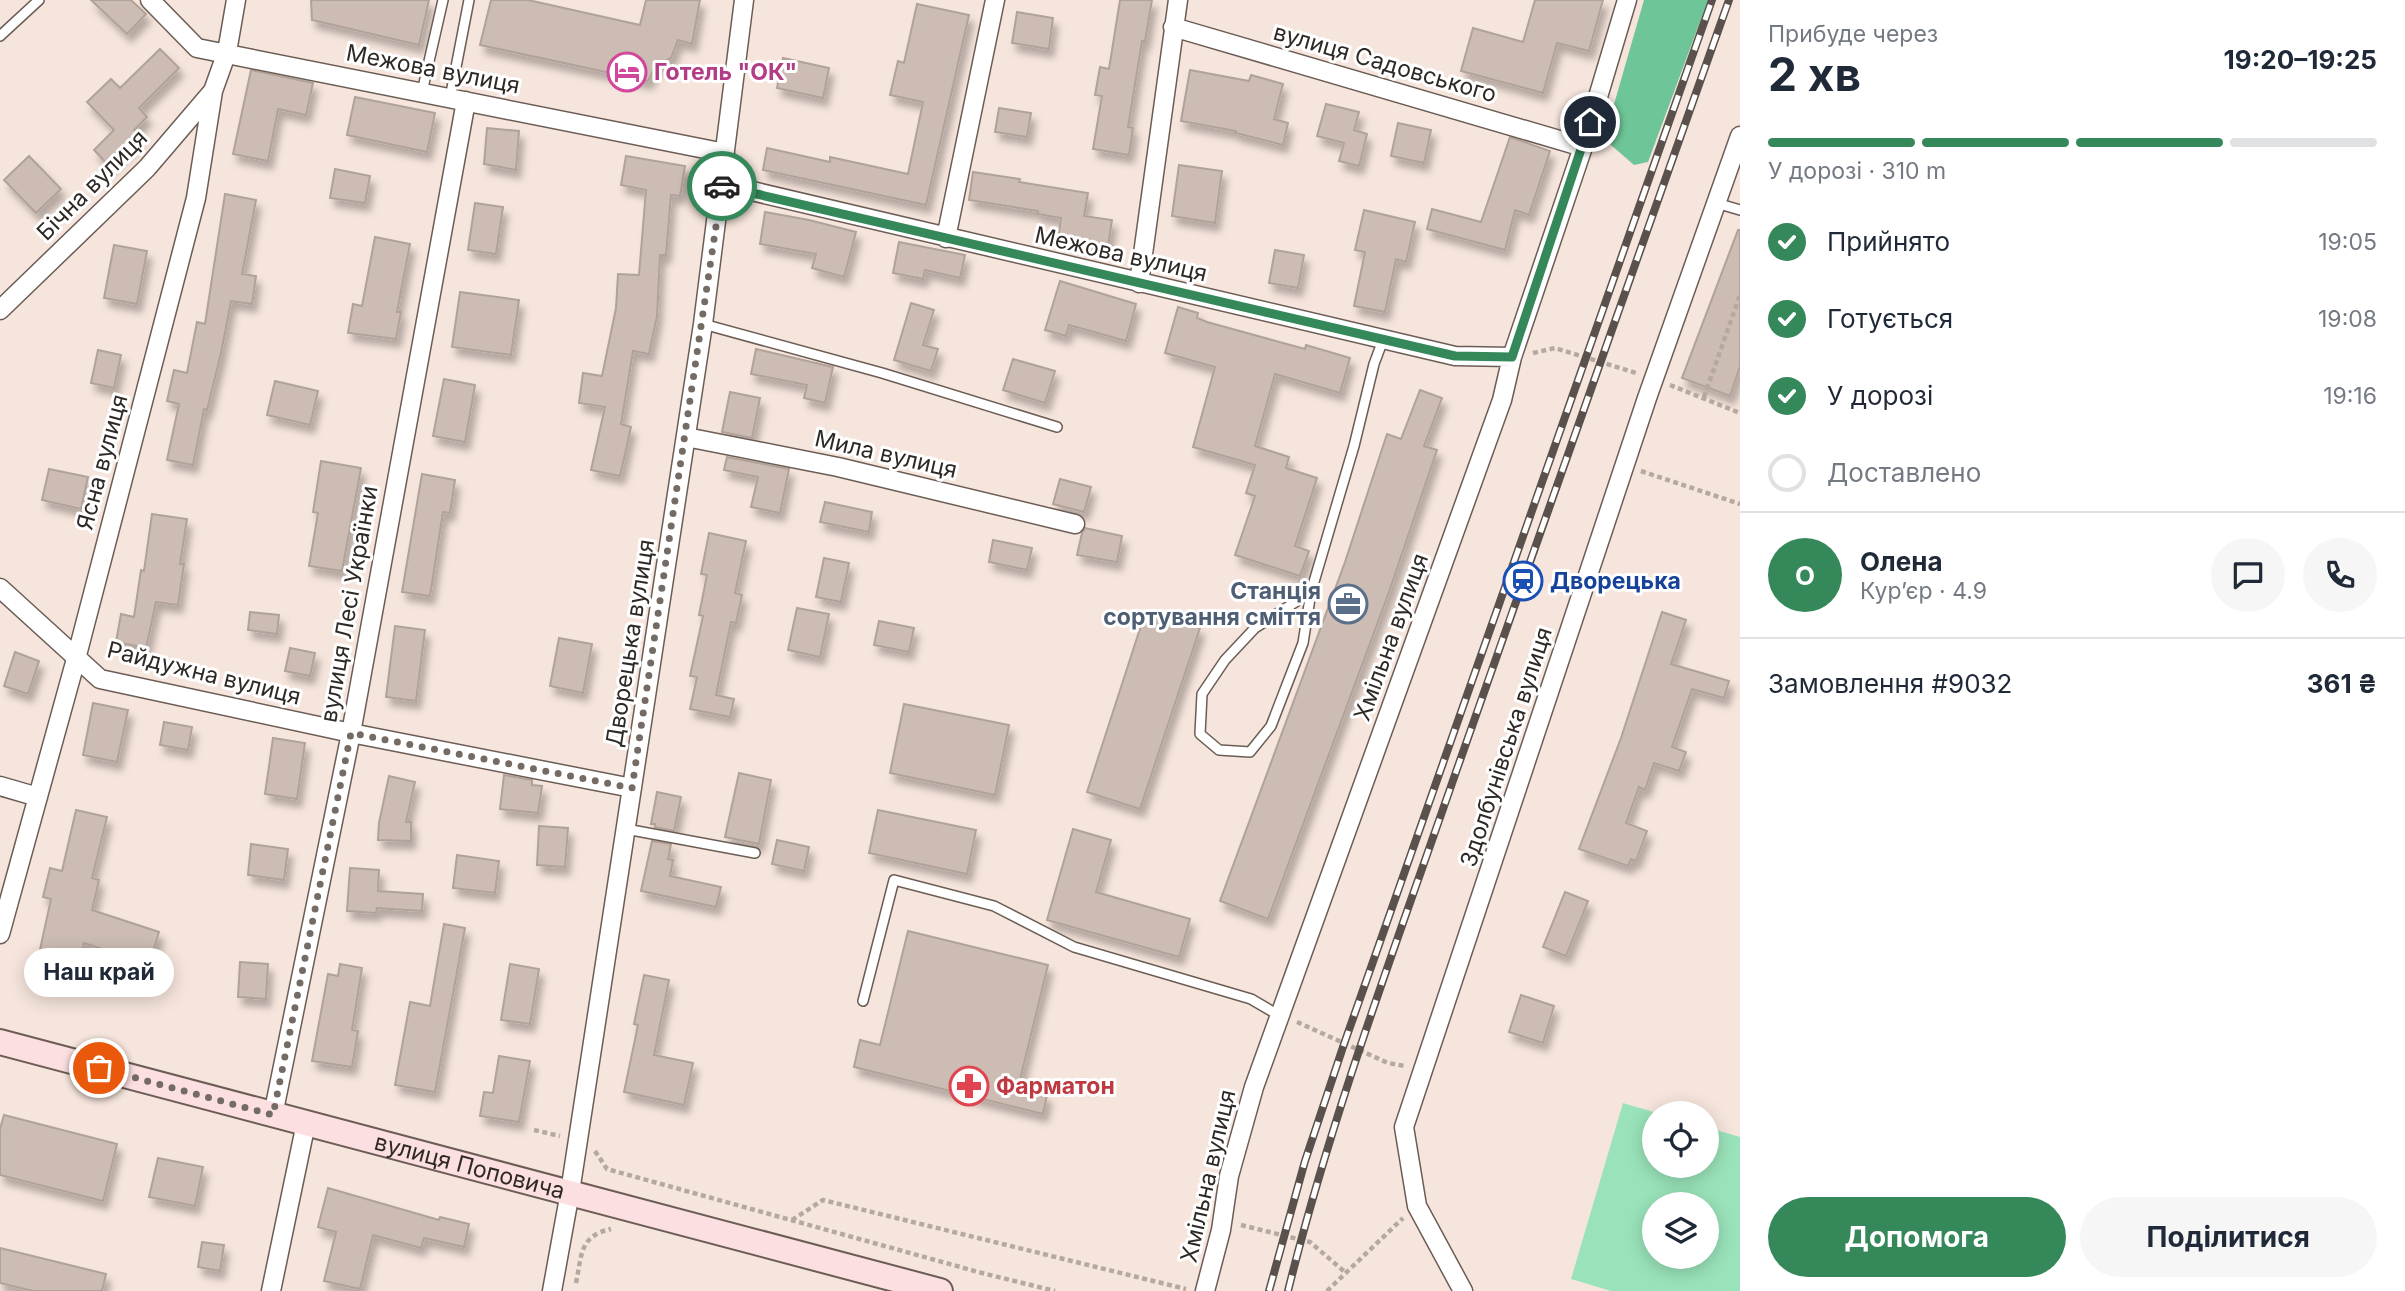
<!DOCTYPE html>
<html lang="uk">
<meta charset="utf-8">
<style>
:root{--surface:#fff;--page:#f6f6f7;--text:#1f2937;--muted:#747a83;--line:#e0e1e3;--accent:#34885a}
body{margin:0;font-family:Inter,sans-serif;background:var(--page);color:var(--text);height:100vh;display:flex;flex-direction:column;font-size:26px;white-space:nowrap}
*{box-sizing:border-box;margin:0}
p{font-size:23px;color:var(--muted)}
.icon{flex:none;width:38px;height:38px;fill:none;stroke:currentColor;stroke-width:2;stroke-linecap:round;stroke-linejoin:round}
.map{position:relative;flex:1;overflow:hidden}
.sheet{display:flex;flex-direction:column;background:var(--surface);width:665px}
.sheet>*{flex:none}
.controls{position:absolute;left:1642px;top:1101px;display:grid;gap:14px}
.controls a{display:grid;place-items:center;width:77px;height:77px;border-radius:50%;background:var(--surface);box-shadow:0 4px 18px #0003;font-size:35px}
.pin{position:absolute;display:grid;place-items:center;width:60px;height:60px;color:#fff;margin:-30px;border:4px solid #fff;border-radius:50%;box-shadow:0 2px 7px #0007}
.courier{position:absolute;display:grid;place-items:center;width:70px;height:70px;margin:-35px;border:5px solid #34885a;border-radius:50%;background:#fff;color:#222;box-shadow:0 2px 9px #0007}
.bubble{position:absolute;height:49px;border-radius:24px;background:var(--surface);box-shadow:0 4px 18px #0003;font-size:23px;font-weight:700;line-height:49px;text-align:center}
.summary em{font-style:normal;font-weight:700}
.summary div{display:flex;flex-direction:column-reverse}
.summary{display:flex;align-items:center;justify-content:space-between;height:119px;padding:0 28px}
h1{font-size:46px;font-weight:700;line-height:52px}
.bar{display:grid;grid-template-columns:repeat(4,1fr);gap:10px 7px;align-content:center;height:84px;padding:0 28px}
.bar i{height:9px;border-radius:5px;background:var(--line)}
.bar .active{background:var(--accent)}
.bar p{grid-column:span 4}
.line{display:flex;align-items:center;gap:18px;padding:0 28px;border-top:2px solid var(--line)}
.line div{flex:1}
.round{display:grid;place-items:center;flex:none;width:74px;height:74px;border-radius:37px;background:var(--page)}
ol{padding:0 28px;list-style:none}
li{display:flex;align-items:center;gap:21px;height:77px}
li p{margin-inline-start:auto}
li .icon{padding:7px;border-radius:50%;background:var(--accent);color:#fff;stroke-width:4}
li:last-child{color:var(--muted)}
li i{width:38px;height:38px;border:4px solid var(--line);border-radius:50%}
.action{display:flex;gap:14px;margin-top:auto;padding:14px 28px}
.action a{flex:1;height:80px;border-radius:42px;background:var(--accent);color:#fff;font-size:28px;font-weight:700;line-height:80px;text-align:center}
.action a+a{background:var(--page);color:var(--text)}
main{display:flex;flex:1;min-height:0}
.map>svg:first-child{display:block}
.green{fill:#9ae3ba;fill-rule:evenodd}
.forest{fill:#6ec597}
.building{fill:#ccbcb3;stroke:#b1a299;stroke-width:2;filter:url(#shadow)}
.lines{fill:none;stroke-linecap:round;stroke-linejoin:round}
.lane-casing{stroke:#6b5d55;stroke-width:12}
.street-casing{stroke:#6b5d55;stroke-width:21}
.secondary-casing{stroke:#6b5d55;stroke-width:28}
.path{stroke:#b5a8a1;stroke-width:4.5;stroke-dasharray:5 3.5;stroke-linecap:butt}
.lane{stroke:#fff;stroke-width:9}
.street{stroke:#fff;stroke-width:18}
.secondary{stroke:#fcdfe1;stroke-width:24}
.rail-casing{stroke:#5a514c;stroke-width:8}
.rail{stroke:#fff;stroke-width:5;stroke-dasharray:16;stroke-linecap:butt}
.done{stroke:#756b65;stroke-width:7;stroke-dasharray:0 12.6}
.route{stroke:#34885a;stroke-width:9}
.labels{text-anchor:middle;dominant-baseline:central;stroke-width:6;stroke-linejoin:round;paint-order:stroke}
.street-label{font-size:23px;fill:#2f2925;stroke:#fff}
.hotel-label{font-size:23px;font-weight:bold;fill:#b23c85;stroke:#fff;text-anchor:start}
.transit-label{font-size:23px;font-weight:bold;fill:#164399;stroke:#fff;text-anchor:start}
.service-label{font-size:23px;font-weight:bold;fill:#4e5e75;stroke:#fff;text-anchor:end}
.health-label{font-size:23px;font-weight:bold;fill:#be3a42;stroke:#fff;text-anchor:start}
</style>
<main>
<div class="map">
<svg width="1740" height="1291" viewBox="0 0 1740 1291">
<defs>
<filter id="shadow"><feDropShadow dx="4.5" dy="8" stdDeviation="3.5" flood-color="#0004"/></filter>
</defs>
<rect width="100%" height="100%" fill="#f6e5dc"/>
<!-- green -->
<path class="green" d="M 1623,1103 L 1657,1113 L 1654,1113 L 1654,1166 L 1706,1166 L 1706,1127 L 1740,1137 L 1740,1291 L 1611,1291 L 1571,1279 ZM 1654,1204 L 1706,1204 L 1706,1256 L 1654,1256 Z"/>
<!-- forest -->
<path class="forest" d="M 1644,0 L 1708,0 L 1648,162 L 1634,165 L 1604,139 Z"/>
<!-- building -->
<path class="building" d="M 91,0 L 131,0 L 146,14 L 127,34 Z
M 311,0 L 429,0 L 419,45 L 312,20 Z
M 491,0 L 528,0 L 640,25 L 646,0 L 700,0 L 692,44 L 678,40 L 671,58 L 656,65 L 648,81 L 480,45 Z
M 1120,0 L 1152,0 L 1145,41 L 1142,41 L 1128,127 L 1133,128 L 1129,155 L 1093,149 L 1102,96 L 1095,95 L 1100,67 L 1109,69 Z
M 1535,0 L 1603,0 L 1589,51 L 1557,43 L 1543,93 L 1461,71 L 1473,28 L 1523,42 Z
M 917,4 L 969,15 L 926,205 L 763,170 L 767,148 L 830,162 L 830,157 L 908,174 L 923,102 L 890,95 L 898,61 L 904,63 Z
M 1017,12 L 1053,18 L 1049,49 L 1012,43 Z
M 160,49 L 179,68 L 139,108 L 147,117 L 134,130 L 140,136 L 109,166 L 94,150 L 114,130 L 87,102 L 111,79 L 120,88 Z
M 783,58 L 829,68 L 823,98 L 777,88 Z
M 251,70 L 313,83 L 306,115 L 278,109 L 268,161 L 233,154 Z
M 1190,70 L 1249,81 L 1251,75 L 1283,84 L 1274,119 L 1288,123 L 1283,145 L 1236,133 L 1236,131 L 1181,121 Z
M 355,97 L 435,113 L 427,152 L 347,135 Z
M 1326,104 L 1359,112 L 1354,130 L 1367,134 L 1359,166 L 1339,161 L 1344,143 L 1317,136 Z
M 999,108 L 1031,113 L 1027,137 L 995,132 Z
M 1398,123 L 1431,130 L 1424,163 L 1391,156 Z
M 487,128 L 519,131 L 516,170 L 484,164 Z
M 1510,137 L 1550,151 L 1529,215 L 1515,210 L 1505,250 L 1427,229 L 1432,209 L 1481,222 Z
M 29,156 L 61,189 L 36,213 L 4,180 Z
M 626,156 L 685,166 L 680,196 L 671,195 L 666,255 L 660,255 L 657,316 L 649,354 L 633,351 L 621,424 L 631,427 L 620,476 L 591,470 L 605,407 L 579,403 L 583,373 L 602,376 L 616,308 L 618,274 L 639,275 L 646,190 L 621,185 Z
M 1179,165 L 1222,171 L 1215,223 L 1172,216 Z
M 335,169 L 370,176 L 365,203 L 330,198 Z
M 973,172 L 1020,179 L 1019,182 L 1088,193 L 1084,216 L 1112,220 L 1108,247 L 1058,239 L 1061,218 L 1038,214 L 1038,211 L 969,200 Z
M 225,194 L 256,200 L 242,274 L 256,276 L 252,304 L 231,301 L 221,353 L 207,410 L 204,409 L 193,465 L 167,460 L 179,404 L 167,401 L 174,370 L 187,373 L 197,322 L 205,324 Z
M 475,203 L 503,207 L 496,254 L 468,250 Z
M 1364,210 L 1415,222 L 1406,262 L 1396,259 L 1385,312 L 1354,306 L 1365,252 L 1355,250 Z
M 765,212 L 809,220 L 856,232 L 844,277 L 812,268 L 816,254 L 760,244 Z
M 1738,230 L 1740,230 L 1740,366 L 1730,396 L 1682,378 Z
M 375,237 L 410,244 L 397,312 L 401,312 L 396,339 L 348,333 L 353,304 L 362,306 Z
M 899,242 L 965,255 L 960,278 L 925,270 L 923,279 L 893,273 Z
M 114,245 L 147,251 L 137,304 L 104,298 Z
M 1275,250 L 1304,255 L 1298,288 L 1269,283 Z
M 1060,281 L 1136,304 L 1126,341 L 1069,325 L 1066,336 L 1045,330 Z
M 460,292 L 519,300 L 511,355 L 452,347 Z
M 911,303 L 934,310 L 923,345 L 938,349 L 931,371 L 894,360 Z
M 1178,307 L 1198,313 L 1197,318 L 1207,322 L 1305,349 L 1306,345 L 1350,358 L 1340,393 L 1275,374 L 1255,446 L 1289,457 L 1286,468 L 1317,478 L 1295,546 L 1309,551 L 1300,576 L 1235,555 L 1255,496 L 1246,493 L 1255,465 L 1193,447 L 1215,367 L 1165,353 Z
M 756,349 L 833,367 L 825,403 L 804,398 L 807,385 L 751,374 Z
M 98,350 L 121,355 L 114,388 L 91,383 Z
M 1013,359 L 1055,371 L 1045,403 L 1003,390 Z
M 444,379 L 475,385 L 465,442 L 433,436 Z
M 275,381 L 318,391 L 310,425 L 267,415 Z
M 1420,390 L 1442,398 L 1424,446 L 1437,450 L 1389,592 L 1268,919 L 1220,901 L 1345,562 L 1387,434 L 1401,439 Z
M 730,392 L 760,398 L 752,438 L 722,432 Z
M 727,457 L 789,469 L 780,513 L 751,507 L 758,477 L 724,470 Z
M 321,461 L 361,468 L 342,571 L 309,566 L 318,513 L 313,512 Z
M 49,469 L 88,477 L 81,509 L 42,500 Z
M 422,474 L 455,480 L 450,513 L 443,512 L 430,596 L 402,592 Z
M 1060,479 L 1091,487 L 1084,512 L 1053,504 Z
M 825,502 L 872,512 L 869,532 L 820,522 Z
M 152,514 L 187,519 L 180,564 L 184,564 L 178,605 L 156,602 L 146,648 L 116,642 L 121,614 L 134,617 L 141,570 L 144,571 Z
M 1085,528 L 1122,536 L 1117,562 L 1077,555 L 1082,533 Z
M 709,533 L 746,541 L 735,593 L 742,595 L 736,623 L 731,622 L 716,695 L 734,699 L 730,717 L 690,709 L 697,677 L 690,676 L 703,616 L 699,615 L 707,575 L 701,574 Z
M 993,540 L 1032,548 L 1027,570 L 989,562 Z
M 824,558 L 849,563 L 841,602 L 816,597 Z
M 797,608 L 829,614 L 820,657 L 788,650 Z
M 1146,610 L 1200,628 L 1140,809 L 1087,792 Z
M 250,612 L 279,615 L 277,634 L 248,630 Z
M 1662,612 L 1686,620 L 1671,664 L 1729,681 L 1724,698 L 1692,689 L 1672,747 L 1686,752 L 1679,771 L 1654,763 L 1645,790 L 1639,787 L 1626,823 L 1647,831 L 1636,861 L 1631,859 L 1628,866 L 1579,849 L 1621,738 Z
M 879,621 L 914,628 L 909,652 L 874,645 Z
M 395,626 L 425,630 L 416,701 L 386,697 Z
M 559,638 L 592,644 L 583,693 L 550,686 Z
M 290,648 L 315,653 L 310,676 L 285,671 Z
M 15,652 L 39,661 L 28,694 L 4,686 Z
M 93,703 L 128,710 L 117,762 L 83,755 Z
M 904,704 L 1009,725 L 995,795 L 890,773 Z
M 164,722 L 192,727 L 188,750 L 160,745 Z
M 273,738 L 305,743 L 297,799 L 265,794 Z
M 739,773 L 771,780 L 759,844 L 725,837 Z
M 504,775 L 532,780 L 532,785 L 542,786 L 538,813 L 500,809 Z
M 389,776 L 415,782 L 406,822 L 411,822 L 411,841 L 378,840 L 379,823 Z
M 657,792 L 681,797 L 674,831 L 655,827 L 655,824 L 651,824 Z
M 76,810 L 107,817 L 92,878 L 99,880 L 92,910 L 159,932 L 149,964 L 84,943 L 76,977 L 36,968 L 51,899 L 43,897 L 50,868 L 62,871 Z
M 878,810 L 976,830 L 967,874 L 869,853 Z
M 539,826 L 568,828 L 565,867 L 537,865 Z
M 1073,829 L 1111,840 L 1096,892 L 1190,919 L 1179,957 L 1047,920 Z
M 777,840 L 809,847 L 804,871 L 772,864 Z
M 652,841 L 671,844 L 668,859 L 673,860 L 670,876 L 721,887 L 716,907 L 641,891 Z
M 251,844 L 288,849 L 284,880 L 248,875 Z
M 457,855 L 499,861 L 495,893 L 453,888 Z
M 350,868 L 379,870 L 378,891 L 423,894 L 422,911 L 377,908 L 376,913 L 347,911 Z
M 1565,892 L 1588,901 L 1566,956 L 1543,947 Z
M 444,924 L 465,928 L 435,1092 L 395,1085 L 410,1002 L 430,1006 Z
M 908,931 L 1048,965 L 1018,1088 L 1047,1095 L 1043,1114 L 854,1067 L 860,1040 L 880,1045 Z
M 240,962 L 268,964 L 266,999 L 238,997 Z
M 340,964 L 362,968 L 352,1030 L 358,1031 L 352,1067 L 312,1061 L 328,974 L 338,976 Z
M 510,964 L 539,969 L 530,1024 L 501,1020 Z
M 644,975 L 669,980 L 654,1055 L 693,1063 L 684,1105 L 624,1092 L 638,1025 L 634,1024 Z
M 1521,995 L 1554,1006 L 1543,1043 L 1509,1032 Z
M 499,1056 L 530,1061 L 519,1122 L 480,1116 L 484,1092 L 493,1093 Z
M 4,1115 L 117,1144 L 103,1201 L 0,1175 L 0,1129 Z
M 158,1158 L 203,1167 L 195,1206 L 149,1197 Z
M 328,1188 L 439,1220 L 440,1217 L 469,1224 L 464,1247 L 424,1238 L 421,1248 L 373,1235 L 360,1289 L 324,1281 L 336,1232 L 318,1227 Z
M 202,1242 L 224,1245 L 220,1271 L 198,1267 Z
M 0,1248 L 106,1274 L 102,1291 L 33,1291 L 0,1283 Z"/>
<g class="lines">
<defs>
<path id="lane" d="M 0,36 L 39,0
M 422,92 L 443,0
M 450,98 L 469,0
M 1716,203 L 1740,210
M 703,324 L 882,373 L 1057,427
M 1311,592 L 1303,643 L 1271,726 L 1250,752 L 1219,750 L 1200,734 L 1202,694 L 1225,660 L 1255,628 L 1311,592 L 1354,446 L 1374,364 L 1383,340
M 626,829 L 755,853
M 863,1001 L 894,880 L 994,906 L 1074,947 L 1251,999 L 1280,1016"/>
<path id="street" d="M 150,0 L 197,48 L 725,153
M 1173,27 L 1583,147
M 722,184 L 1455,356 L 1512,357
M 946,238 L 995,0
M 1139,283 L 1178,0
M 0,310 L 147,168 L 212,92
M 686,437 L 838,467 L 1075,524
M 0,588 L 100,679 L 351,733 L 632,788
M 0,786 L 38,797
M 0,934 L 76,659 L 196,198 L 213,91 L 227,52 L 236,0
M 273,1115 L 351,733 L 466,101
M 271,1291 L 306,1123
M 552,1291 L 570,1192 L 703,324 L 744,0
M 1205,1291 L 1221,1230 L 1229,1176 L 1254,1087 L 1502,400 L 1512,357 L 1583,147 L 1627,0
M 1463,1291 L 1417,1206 L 1404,1127 L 1647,398 L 1740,136"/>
<g id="secondary">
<path id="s1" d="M 0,1042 L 940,1291"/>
</g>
</defs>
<!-- lane casing -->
<use href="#lane" class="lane-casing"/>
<!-- street casing -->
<use href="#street" class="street-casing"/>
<!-- secondary casing -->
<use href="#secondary" class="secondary-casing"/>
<!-- path -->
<path class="path" d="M 1533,353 L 1555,348 L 1636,373
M 1670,385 L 1740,413
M 1704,397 L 1740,295
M 1641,471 L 1740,504
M 1297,1022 L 1388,1063 L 1405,1066
M 534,1130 L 560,1136
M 595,1151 L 607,1169 L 982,1273 L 1055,1291
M 792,1220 L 823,1200 L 1186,1289
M 1241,1225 L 1310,1242 L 1346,1273
M 576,1283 C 582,1255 579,1236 611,1229
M 1327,1291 L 1403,1218"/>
<!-- lane -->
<use href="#lane" class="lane"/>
<!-- street -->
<use href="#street" class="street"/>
<!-- secondary -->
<use href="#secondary" class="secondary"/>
<defs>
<path id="rail" d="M 1269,1291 L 1305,1161 L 1344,1044 L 1712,0
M 1288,1291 C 1332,1113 1397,942 1457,769 C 1547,513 1638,256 1729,0"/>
</defs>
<!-- rail casing -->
<use href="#rail" class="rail-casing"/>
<!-- rail -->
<use href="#rail" class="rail"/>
</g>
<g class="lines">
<!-- done -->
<path class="done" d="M 99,1068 L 273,1115 L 351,733 L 632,788 L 722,186"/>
<!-- route -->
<path class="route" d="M 722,186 L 1455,356 L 1512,357 L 1590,122"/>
</g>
<!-- icons -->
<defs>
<symbol id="hotel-ring" viewBox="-11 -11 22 22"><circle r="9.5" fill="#fff" stroke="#d1479c" stroke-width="1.5"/><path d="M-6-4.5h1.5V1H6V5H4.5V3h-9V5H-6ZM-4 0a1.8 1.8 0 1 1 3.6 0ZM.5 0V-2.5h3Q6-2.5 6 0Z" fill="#d1479c"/></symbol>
<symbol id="station-ring" viewBox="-11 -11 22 22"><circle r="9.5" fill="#fff" stroke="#1a4fb4" stroke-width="1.5"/><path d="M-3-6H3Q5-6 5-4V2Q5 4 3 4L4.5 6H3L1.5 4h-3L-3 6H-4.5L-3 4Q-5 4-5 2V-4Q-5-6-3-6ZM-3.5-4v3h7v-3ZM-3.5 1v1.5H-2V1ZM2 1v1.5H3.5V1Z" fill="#1a4fb4"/></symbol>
<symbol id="office-ring" viewBox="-11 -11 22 22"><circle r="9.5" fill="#fff" stroke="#5c6f8a" stroke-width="1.5"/><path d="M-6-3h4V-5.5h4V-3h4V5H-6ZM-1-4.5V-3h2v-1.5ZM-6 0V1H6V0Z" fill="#5c6f8a"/></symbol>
<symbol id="pharmacy-ring" viewBox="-11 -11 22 22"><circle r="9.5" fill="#fff" stroke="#e0444e" stroke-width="1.5"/><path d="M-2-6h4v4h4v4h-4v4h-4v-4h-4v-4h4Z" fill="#e0444e"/></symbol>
</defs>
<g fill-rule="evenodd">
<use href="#hotel-ring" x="605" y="50" width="44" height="44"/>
<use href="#station-ring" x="1501" y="559" width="44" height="44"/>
<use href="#office-ring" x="1326" y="582" width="44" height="44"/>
<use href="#pharmacy-ring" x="947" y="1064" width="44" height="44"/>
</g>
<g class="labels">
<!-- street labels -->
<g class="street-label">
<text transform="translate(1385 63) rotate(16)">вулиця Садовського</text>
<text transform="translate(433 69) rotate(11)">Межова вулиця</text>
<text transform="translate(92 185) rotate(-45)">Бічна вулиця</text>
<text transform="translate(1121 254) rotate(13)">Межова вулиця</text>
<text transform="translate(886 454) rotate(13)">Мила вулиця</text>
<text transform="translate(102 462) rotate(-75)">Ясна вулиця</text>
<text transform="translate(349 604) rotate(-80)">вулиця Лесі Українки</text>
<text transform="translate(1391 637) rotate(-70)">Хмільна вулиця</text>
<text transform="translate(630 643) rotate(-81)">Дворецька вулиця</text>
<text transform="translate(204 673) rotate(14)">Райдужна вулиця</text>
<text transform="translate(1506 747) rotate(-72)">Здолбунівська вулиця</text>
<text stroke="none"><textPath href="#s1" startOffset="486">вулиця Поповича</textPath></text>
<text transform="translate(1208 1176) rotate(-77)">Хмільна вулиця</text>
</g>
<!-- hotel labels -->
<g class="hotel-label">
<text x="654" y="72">Готель "ОК"</text>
</g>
<!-- transit labels -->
<g class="transit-label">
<text x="1550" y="581">Дворецька</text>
</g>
<!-- service labels -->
<g class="service-label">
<text x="1321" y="591">Станція<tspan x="1321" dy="26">сортування сміття</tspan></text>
</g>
<!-- health labels -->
<g class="health-label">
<text x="996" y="1086">Фарматон</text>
</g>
</g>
</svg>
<div class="controls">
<a><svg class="icon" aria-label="locate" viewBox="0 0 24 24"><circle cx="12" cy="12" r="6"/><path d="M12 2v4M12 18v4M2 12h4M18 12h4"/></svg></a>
<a><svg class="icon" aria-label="layers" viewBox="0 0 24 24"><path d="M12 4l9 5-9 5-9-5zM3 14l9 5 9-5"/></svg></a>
</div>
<div class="pin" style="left:99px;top:1068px;background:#ea580c"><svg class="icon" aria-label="bag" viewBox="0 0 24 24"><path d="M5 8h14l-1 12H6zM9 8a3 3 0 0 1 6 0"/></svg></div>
<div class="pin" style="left:1590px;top:122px;background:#1f2937"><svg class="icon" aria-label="home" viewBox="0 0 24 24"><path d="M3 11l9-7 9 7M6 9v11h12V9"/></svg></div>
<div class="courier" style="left:722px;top:186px"><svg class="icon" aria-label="car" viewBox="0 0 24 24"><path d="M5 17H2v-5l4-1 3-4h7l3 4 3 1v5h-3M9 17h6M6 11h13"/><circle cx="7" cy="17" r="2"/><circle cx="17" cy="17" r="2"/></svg></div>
<div class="bubble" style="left:24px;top:948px;width:150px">Наш край</div>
</div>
<section class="sheet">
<div class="summary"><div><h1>2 хв</h1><p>Прибуде через</p></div><em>19:20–19:25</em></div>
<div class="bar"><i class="active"></i><i class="active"></i><i class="active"></i><i></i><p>У дорозі · 310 m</p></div>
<ol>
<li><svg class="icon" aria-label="check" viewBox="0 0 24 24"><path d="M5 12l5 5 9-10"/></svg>Прийнято<p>19:05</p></li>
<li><svg class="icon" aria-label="check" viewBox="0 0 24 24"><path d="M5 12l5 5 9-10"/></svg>Готується<p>19:08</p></li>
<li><svg class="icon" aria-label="check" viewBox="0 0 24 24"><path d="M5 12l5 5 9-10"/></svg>У дорозі<p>19:16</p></li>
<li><i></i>Доставлено</li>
</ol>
<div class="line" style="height:126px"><b class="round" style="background:var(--accent);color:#fff">О</b><div><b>Олена</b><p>Кур’єр · 4.9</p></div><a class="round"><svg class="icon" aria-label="chat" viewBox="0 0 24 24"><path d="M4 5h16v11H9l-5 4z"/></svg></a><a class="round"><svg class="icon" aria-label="phone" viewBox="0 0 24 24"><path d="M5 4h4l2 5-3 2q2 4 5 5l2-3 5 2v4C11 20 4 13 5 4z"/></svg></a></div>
<div class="line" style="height:91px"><div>Замовлення #9032</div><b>361 ₴</b></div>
<div class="action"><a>Допомога</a><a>Поділитися</a></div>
</section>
</main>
